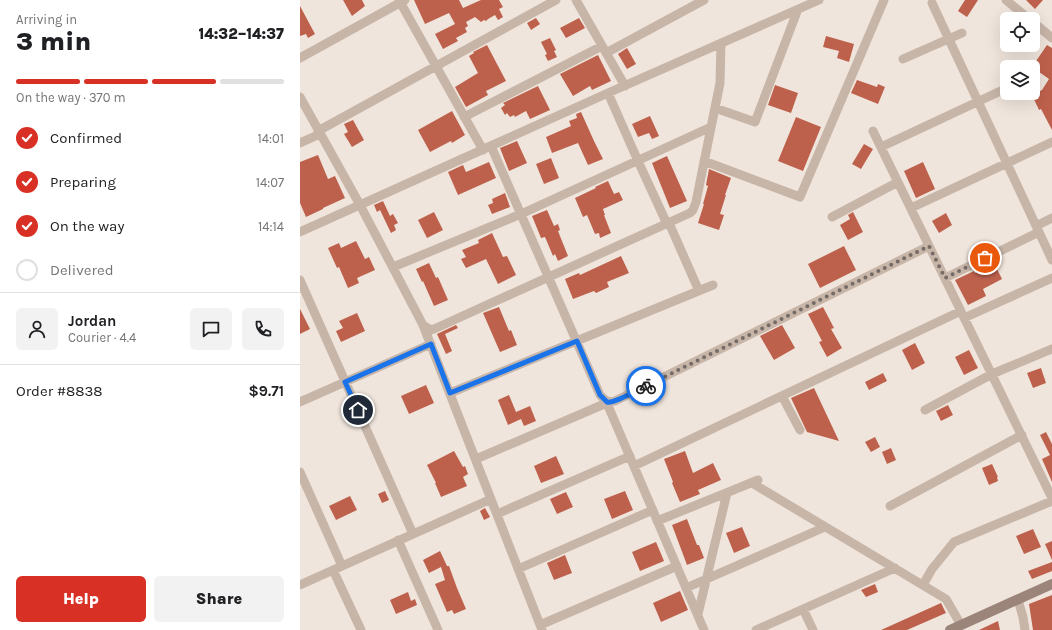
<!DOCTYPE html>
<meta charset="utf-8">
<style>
:root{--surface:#fff;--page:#f2f2f2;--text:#202124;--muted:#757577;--line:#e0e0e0;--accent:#d93025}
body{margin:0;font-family:Karla,sans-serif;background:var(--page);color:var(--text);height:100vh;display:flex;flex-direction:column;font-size:15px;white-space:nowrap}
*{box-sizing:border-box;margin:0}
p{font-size:13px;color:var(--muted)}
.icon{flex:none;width:22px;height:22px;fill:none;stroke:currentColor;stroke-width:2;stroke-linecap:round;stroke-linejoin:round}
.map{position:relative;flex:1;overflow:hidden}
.details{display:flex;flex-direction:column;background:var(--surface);width:300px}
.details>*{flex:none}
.controls{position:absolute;left:700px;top:12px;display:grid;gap:8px}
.controls a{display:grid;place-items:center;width:40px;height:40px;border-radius:6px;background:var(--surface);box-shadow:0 4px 16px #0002;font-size:20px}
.pin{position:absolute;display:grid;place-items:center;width:34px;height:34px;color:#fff;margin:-17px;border:2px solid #fff;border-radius:50%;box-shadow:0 1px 4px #0007}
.courier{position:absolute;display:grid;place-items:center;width:40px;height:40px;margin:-20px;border:3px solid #1a73e8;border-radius:50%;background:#fff;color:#222;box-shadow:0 1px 5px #0007}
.overview em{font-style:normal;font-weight:800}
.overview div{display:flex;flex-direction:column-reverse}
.overview{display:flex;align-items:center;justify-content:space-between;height:68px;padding:0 16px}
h1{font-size:26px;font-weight:800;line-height:30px}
.bar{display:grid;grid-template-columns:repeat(4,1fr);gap:6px 4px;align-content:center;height:48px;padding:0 16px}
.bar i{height:5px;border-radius:3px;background:var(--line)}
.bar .on{background:var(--accent)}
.bar p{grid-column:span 4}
.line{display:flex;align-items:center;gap:10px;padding:0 16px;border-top:1px solid var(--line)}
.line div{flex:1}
.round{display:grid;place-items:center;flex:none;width:42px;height:42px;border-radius:6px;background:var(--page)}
ol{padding:0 16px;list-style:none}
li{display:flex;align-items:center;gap:12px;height:44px}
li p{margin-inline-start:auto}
li .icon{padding:4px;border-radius:50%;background:var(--accent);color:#fff;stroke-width:4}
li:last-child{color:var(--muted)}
li i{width:22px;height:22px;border:2px solid var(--line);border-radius:50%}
.action{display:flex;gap:8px;margin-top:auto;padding:8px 16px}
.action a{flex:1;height:46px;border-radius:6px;background:var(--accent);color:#fff;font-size:16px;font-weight:800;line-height:46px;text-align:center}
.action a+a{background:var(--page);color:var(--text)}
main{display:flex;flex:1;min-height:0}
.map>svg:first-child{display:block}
.building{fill:#be614c}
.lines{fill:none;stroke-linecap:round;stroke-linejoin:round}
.street{stroke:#c7b5a8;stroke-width:9}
.secondary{stroke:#9b847a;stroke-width:10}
.done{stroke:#766c67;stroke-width:4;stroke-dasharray:0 7.2}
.route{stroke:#1a73e8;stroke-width:5}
</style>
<main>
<section class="details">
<div class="overview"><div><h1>3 min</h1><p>Arriving in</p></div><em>14:32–14:37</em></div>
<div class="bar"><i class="on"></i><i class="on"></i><i class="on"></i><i></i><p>On the way · 370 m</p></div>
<ol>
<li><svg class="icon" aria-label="check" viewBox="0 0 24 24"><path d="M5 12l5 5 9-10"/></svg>Confirmed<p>14:01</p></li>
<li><svg class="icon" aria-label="check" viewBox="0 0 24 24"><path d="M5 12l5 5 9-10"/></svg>Preparing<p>14:07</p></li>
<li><svg class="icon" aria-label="check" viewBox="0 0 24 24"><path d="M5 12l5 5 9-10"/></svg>On the way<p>14:14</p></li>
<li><i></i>Delivered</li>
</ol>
<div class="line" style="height:72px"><a class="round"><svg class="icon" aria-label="person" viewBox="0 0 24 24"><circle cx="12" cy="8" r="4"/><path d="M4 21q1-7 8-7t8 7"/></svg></a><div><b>Jordan</b><p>Courier · 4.4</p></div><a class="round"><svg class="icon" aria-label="chat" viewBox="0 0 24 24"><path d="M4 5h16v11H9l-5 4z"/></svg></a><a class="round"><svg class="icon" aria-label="phone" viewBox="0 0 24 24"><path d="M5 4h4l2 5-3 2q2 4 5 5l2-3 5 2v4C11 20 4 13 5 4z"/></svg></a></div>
<div class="line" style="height:52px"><div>Order #8838</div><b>$9.71</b></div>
<div class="action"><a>Help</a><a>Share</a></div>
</section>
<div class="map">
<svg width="752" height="630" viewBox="0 0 752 630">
<rect width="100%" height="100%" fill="#f0e5dc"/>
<!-- building -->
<path class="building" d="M 43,0 L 62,0 L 65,6 L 52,16 Z
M 114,0 L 159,0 L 163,8 L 181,0 L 199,0 L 203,7 L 199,9 L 203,17 L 198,20 L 195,15 L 188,19 L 186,21 L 184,20 L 181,22 L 175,17 L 166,22 L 168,26 L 165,28 L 167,32 L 156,38 L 158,41 L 143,49 L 135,34 L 155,24 L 149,13 L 125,24 Z
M 665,0 L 678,0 L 667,17 L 658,11 Z
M 726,0 L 743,0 L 735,9 Z
M 0,6 L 15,34 L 8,38 L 6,34 L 0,36 Z
M 236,18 L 240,24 L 231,30 L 227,23 Z
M 279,18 L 285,28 L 266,38 L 260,28 Z
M 526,36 L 554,44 L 549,62 L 537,58 L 539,51 L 523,47 Z
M 250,38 L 256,50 L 254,51 L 257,57 L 248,61 L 245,55 L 247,54 L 241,42 Z
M 187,45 L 206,81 L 186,91 L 188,95 L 166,107 L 155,87 L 178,73 L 169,56 L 174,53 L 173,52 Z
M 747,45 L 752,48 L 752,130 L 741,109 L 739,110 L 732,95 L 742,90 L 749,79 L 732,67 Z
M 327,48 L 336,64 L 327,69 L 318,54 Z
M 298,55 L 311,81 L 292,90 L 290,86 L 273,96 L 260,74 Z
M 557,80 L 577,87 L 578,84 L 585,87 L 578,104 L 551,93 Z
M 475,85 L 498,93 L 491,113 L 468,105 Z
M 238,86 L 250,110 L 230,119 L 226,111 L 215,117 L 214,115 L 210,117 L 207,113 L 205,115 L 201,108 L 205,105 L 203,103 Z
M 152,111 L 165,135 L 152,143 L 151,141 L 130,152 L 118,130 Z
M 281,112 L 294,141 L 303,159 L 288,165 L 278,143 L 252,153 L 246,137 L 271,126 L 269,121 L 277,118 L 276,114 Z
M 350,116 L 359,136 L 352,139 L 349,133 L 338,137 L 332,124 Z
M 496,117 L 521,127 L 503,171 L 478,161 Z
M 53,120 L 64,140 L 52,147 L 44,134 L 48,132 L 44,124 Z
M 217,141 L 227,163 L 209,171 L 200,148 Z
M 564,144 L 573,149 L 561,169 L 552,164 Z
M 18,155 L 28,179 L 35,176 L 45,198 L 23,208 L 23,209 L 6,217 L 0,203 L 0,162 Z
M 367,156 L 387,201 L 370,208 L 352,163 Z
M 251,158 L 259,178 L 244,184 L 236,164 Z
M 189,162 L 196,178 L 158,195 L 148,172 L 163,165 L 166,172 Z
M 623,162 L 635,189 L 616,198 L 604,171 Z
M 409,169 L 431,178 L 425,195 L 426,195 L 420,214 L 424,215 L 419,230 L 398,223 L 404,204 L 403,204 L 408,186 L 406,185 Z
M 308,181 L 314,194 L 319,192 L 323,200 L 303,209 L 305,215 L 304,215 L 311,233 L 300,238 L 299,233 L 295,234 L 287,215 L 283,217 L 275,198 L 296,188 L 295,187 Z
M 205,193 L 210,207 L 192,214 L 188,205 L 193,203 L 192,199 Z
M 83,201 L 90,216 L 93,214 L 98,223 L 94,225 L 96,230 L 91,233 L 80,210 L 77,212 L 74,205 Z
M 247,210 L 254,226 L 258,224 L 260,230 L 258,231 L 268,256 L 258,261 L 255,254 L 253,256 L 245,237 L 241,238 L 232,216 Z
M 134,212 L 143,230 L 127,238 L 118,220 Z
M 553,212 L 563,232 L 548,240 L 540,225 L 550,219 L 548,215 Z
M 646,213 L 652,225 L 639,233 L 632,221 Z
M 192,233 L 203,257 L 207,256 L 216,275 L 198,284 L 186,259 L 166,268 L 161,259 L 166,257 L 162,250 L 179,243 L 178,240 Z
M 56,241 L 65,259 L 69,257 L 75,270 L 57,278 L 59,283 L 48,288 L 39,267 L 37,268 L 28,248 L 39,243 L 41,248 Z
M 544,246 L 556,270 L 520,288 L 508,264 Z
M 321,256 L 329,273 L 307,282 L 309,287 L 296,293 L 294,291 L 273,299 L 265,279 L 279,273 L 280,275 Z
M 129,263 L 136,278 L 138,277 L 148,300 L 134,306 L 123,281 L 122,282 L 116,269 Z
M 694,263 L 702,279 L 683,289 L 686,296 L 668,305 L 655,280 L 674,271 L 675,273 Z
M 199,307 L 209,331 L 211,330 L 217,345 L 200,352 L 183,313 Z
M 523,307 L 534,328 L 531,329 L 542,348 L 527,357 L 519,342 L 522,341 L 508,314 Z
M 0,309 L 10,329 L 0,334 Z
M 57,313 L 65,331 L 41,342 L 36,331 L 43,328 L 39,321 Z
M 156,325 L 158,328 L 145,334 L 152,351 L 146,354 L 137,334 Z
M 482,325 L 495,348 L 474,360 L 460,336 Z
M 615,343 L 625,363 L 612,370 L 602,350 Z
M 669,350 L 678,368 L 664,375 L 655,357 Z
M 741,368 L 746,383 L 733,388 L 727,373 Z
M 583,373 L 587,381 L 569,390 L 565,382 Z
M 126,385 L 134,403 L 109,414 L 101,396 Z
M 514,388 L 539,441 L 507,432 L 491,398 Z
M 209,395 L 216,412 L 230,406 L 236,421 L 224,426 L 221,419 L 208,425 L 198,400 Z
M 648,405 L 653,415 L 641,421 L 636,411 Z
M 746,432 L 752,444 L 752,482 L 742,459 L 750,455 L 740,435 Z
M 575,437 L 580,447 L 571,452 L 565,442 Z
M 591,448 L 596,460 L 587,464 L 582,452 Z
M 154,451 L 163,467 L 165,466 L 168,474 L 163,477 L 167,486 L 141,497 L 135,483 L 136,483 L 127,465 Z
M 385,451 L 393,473 L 413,463 L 421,480 L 398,490 L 400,494 L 380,502 L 372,483 L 373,482 L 364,459 Z
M 256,456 L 264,474 L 241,483 L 234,466 Z
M 692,464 L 698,477 L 697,477 L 698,481 L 689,485 L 682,468 Z
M 85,491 L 89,500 L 82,503 L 78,494 Z
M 325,491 L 333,510 L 312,519 L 304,499 Z
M 266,492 L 273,507 L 257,514 L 250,499 Z
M 50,496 L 57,510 L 36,520 L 29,506 Z
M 185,508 L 190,517 L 184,520 L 180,511 Z
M 387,519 L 397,545 L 399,545 L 404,558 L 387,565 L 372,525 Z
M 442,527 L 450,546 L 434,553 L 426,533 Z
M 733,529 L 741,547 L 724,554 L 716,536 Z
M 752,541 L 752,560 L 745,544 Z
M 356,542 L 364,561 L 340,571 L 332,552 Z
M 140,551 L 147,566 L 149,566 L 157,588 L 166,609 L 154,614 L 152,610 L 147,612 L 135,584 L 145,580 L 141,567 L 129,573 L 123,560 Z
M 265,555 L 272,573 L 254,580 L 247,563 Z
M 752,562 L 752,571 L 732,579 L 728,571 Z
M 575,584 L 578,592 L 566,597 L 561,590 Z
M 380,591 L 388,610 L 361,622 L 353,603 Z
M 108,592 L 111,601 L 115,599 L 117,605 L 96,614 L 90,600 Z
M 752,595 L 752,630 L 733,630 L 729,604 Z
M 641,603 L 646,613 L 607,630 L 581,630 Z
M 698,621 L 700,630 L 679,630 Z"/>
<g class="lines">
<!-- street -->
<path class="street" d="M 99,0 L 183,150
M 276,0 L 325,86
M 706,0 L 729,19
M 632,3 L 752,260
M 733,22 L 752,38
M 306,53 L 404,0
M 0,58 L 105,0
M 603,59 L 662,33
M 308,93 L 338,161 L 367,224
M 0,97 L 60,205 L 123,325 L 131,330 L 134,329 L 390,213 L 393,210 L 396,202 L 420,83 L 421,43
M 415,108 L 455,122 L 498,9
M 164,117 L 302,46
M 18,131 L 256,0
M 573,131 L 752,498
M 0,143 L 20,134
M 191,146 L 300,395 C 305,400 307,403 315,401 L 629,246
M 581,147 L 707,88
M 404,161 L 500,197 L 584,0
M 611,208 L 752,142
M 532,217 L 598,182
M 369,223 L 399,291
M 736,226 L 752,218
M 0,232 L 308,93 L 519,0
M 93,267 L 221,214 L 411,127
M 645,278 L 739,232
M 0,280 L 113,534
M 664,318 L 752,278
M 123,325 L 242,630
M 150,393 L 413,285
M 482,396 L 500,430
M 306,401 L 404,630
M 0,402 L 131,344
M 625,410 L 692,374 L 752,349
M 176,459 L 309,402
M 334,466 L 661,311
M 0,472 L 42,566
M 452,483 L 646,599 L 661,625
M 590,506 L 722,435
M 197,514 L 330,456
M 357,521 L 458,480
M 98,540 L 138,630
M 218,569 L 353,510
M 33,570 L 61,630
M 0,585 L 191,499
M 623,585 L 632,569 L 654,542 L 752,501
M 386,588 L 525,527
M 718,600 L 723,617 L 725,630
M 503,609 L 513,630
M 398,614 L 427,493
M 240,625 L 377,566
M 456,630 L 595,568"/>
<!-- secondary -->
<path class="secondary" d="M 650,630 L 752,584"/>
</g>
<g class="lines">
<!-- done -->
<path class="done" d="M 346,386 L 629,246 L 645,278 L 685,258"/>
<!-- route -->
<path class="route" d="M 58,410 L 45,382 L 131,344 L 150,393 L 277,341 L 300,395 C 302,397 305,400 307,402 C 314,404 339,389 346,386"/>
</g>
</svg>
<div class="controls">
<a><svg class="icon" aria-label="locate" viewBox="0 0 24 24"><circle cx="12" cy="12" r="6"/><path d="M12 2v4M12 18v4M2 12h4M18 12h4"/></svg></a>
<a><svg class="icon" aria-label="layers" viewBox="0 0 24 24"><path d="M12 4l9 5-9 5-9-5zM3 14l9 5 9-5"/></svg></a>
</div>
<div class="pin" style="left:685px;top:258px;background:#ea580c"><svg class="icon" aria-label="bag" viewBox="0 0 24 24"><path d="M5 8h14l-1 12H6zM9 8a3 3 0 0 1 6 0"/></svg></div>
<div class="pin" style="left:58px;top:410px;background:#1f2937"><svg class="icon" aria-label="home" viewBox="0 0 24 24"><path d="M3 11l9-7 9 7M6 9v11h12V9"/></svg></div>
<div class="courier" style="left:346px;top:386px"><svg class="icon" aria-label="bike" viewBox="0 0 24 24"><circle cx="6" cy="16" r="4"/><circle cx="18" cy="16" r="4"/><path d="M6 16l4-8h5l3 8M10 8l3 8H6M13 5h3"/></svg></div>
</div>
</main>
